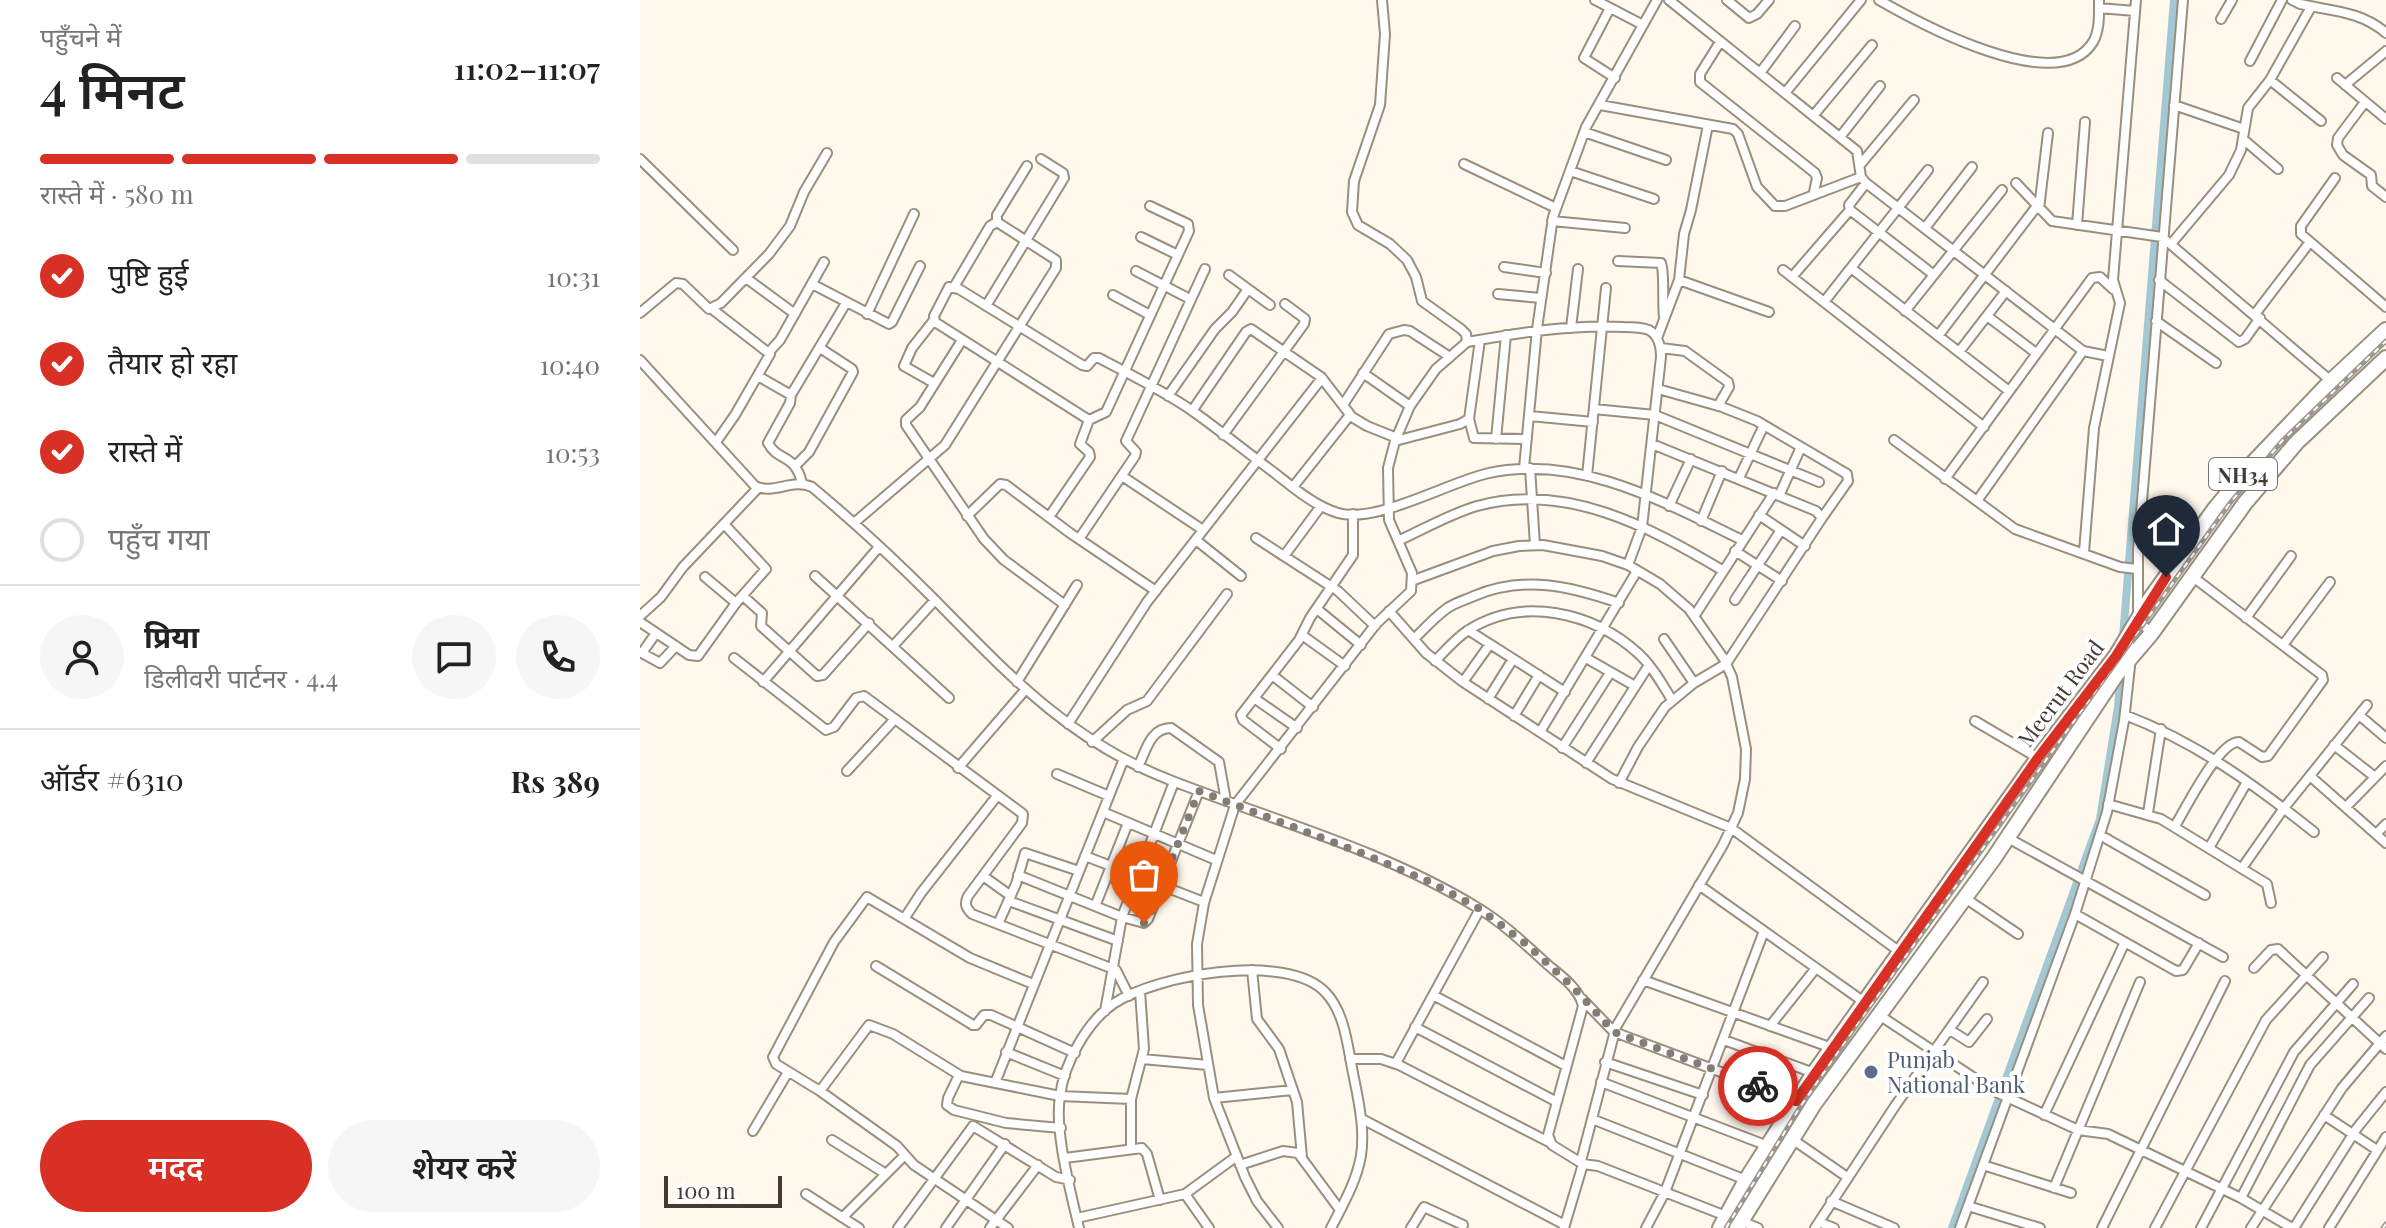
<!DOCTYPE html>
<html lang="hi">
<meta charset="utf-8">
<style>
:root{--surface:#fff;--page:#f6f6f6;--text:#222;--muted:#767676;--line:#e0e0e0;--accent:#d93025}
body{margin:0;font-family:"Playfair Display","Noto Sans Devanagari",serif;background:var(--page);color:var(--text);height:100vh;display:flex;flex-direction:column;font-size:30px;white-space:nowrap}
*{box-sizing:border-box;margin:0}
p{font-size:26px;color:var(--muted)}
.icon{flex:none;width:44px;height:44px;fill:none;stroke:currentColor;stroke-width:2;stroke-linecap:round;stroke-linejoin:round}
.map{position:relative;flex:1;overflow:hidden}
.side{display:flex;flex-direction:column;background:var(--surface);width:640px}
.side>*{flex:none}
.scale{position:absolute;left:24px;bottom:20px;width:118px;box-sizing:border-box;padding-left:8px;border:4px solid #403b34;border-top:0;font-size:22px;line-height:28px;white-space:nowrap;color:#403b34;-webkit-text-stroke:6px #fff;paint-order:stroke}
.pin{position:absolute;display:grid;place-items:center;width:68px;height:68px;color:#fff;margin:-82px -34px;border-radius:50% 50% 50% 0;rotate:-45deg;box-shadow:0 0 8px #0007}
.pin .icon{rotate:45deg}
.courier{position:absolute;display:grid;place-items:center;width:80px;height:80px;margin:-40px;border:6px solid #d93025;border-radius:50%;background:#fff;color:#222;box-shadow:0 2px 10px #0007}
.headline em{font-style:normal;font-weight:600}
.headline div{display:flex;flex-direction:column-reverse}
.headline{display:flex;align-items:center;justify-content:space-between;height:136px;padding:0 40px}
h1{font-size:52px;font-weight:600;line-height:60px}
.bar{display:grid;grid-template-columns:repeat(4,1fr);gap:12px 8px;align-content:center;height:96px;padding:0 40px}
.bar i{height:10px;border-radius:6px;background:var(--line)}
.bar .on{background:var(--accent)}
.bar p{grid-column:span 4}
.line{display:flex;align-items:center;gap:20px;padding:0 40px;border-top:2px solid var(--line)}
.line div{flex:1}
.round{display:grid;place-items:center;flex:none;width:84px;height:84px;border-radius:42px;background:var(--page)}
ol{padding:0 40px;list-style:none}
li{display:flex;align-items:center;gap:24px;height:88px}
li p{margin-inline-start:auto}
li .icon{padding:8px;border-radius:50%;background:var(--accent);color:#fff;stroke-width:4}
li:last-child{color:var(--muted)}
li i{width:44px;height:44px;border:4px solid var(--line);border-radius:50%}
.cta{display:flex;gap:16px;margin-top:auto;padding:16px 40px}
.cta a{flex:1;height:92px;border-radius:48px;background:var(--accent);color:#fff;font-size:32px;font-weight:600;line-height:92px;text-align:center}
.cta a+a{background:var(--page);color:var(--text)}
main{display:flex;flex:1;min-height:0}
.map>svg:first-child{display:block}
.lines{fill:none;stroke-linecap:round;stroke-linejoin:round}
.canal{stroke:#a2c8d3;stroke-width:8}
.street-casing{stroke:#9a8f7f;stroke-width:12}
.highway-casing{stroke:#9a8f7f;stroke-width:18}
.street{stroke:#fff;stroke-width:8}
.highway{stroke:#fff;stroke-width:14}
.rail-casing{stroke:#9d978e;stroke-width:5}
.rail{stroke:#fff;stroke-width:2;stroke-dasharray:6;stroke-linecap:butt}
.done{stroke:#837d75;stroke-width:8;stroke-dasharray:0 14.4}
.route{stroke:#d93025;stroke-width:10}
.service-dot{fill:#5c6f8a;stroke:#fff;stroke-width:3}
.labels{text-anchor:middle;dominant-baseline:central;stroke-width:8;stroke-linejoin:round;paint-order:stroke}
.shield{fill:#fff;stroke:#797671;stroke-width:2}
.shield-label{font-size:20px;font-weight:bold;fill:#403b34}
.street-label{font-size:22px;fill:#403b34;stroke:#fff}
.service-label{font-size:22px;fill:#4e5e75;stroke:#fff;text-anchor:start}
</style>
<main>
<section class="side">
<div class="headline"><div><h1>4 मिनट</h1><p>पहुँचने में</p></div><em>11:02–11:07</em></div>
<div class="bar"><i class="on"></i><i class="on"></i><i class="on"></i><i></i><p>रास्ते में · 580 m</p></div>
<ol>
<li><svg class="icon" aria-label="check" viewBox="0 0 24 24"><path d="M5 12l5 5 9-10"/></svg>पुष्टि हुई<p>10:31</p></li>
<li><svg class="icon" aria-label="check" viewBox="0 0 24 24"><path d="M5 12l5 5 9-10"/></svg>तैयार हो रहा<p>10:40</p></li>
<li><svg class="icon" aria-label="check" viewBox="0 0 24 24"><path d="M5 12l5 5 9-10"/></svg>रास्ते में<p>10:53</p></li>
<li><i></i>पहुँच गया</li>
</ol>
<div class="line" style="height:144px"><a class="round"><svg class="icon" aria-label="person" viewBox="0 0 24 24"><circle cx="12" cy="8" r="4"/><path d="M4 21q1-7 8-7t8 7"/></svg></a><div><b>प्रिया</b><p>डिलीवरी पार्टनर · 4.4</p></div><a class="round"><svg class="icon" aria-label="chat" viewBox="0 0 24 24"><path d="M4 5h16v11H9l-5 4z"/></svg></a><a class="round"><svg class="icon" aria-label="phone" viewBox="0 0 24 24"><path d="M5 4h4l2 5-3 2q2 4 5 5l2-3 5 2v4C11 20 4 13 5 4z"/></svg></a></div>
<div class="line" style="height:104px"><div>ऑर्डर #6310</div><b>Rs 389</b></div>
<div class="cta"><a>मदद</a><a>शेयर करें</a></div>
</section>
<div class="map">
<svg width="1746" height="1228" viewBox="0 0 1746 1228">
<rect width="100%" height="100%" fill="#fff8ed"/>
<g class="lines">
<!-- canal -->
<path class="canal" d="M 1483,637 L 1534,0
M 1312,1228 L 1460,819 L 1478,707 L 1481,671"/>
<defs>
<path id="street" d="M 955,0 L 1003,25
M 1029,0 L 1217,151 L 1221,177 L 1226,183 L 1443,351 L 1468,356
M 1087,0 L 1109,18 L 1117,14 L 1129,0
M 1239,0 C 1279,23 1418,99 1453,42 C 1460,30 1459,14 1459,0
M 1652,0 L 1660,4 C 1691,11 1721,11 1746,33
M 970,8 L 944,58 L 975,78
M 1459,8 L 1495,11
M 1581,19 L 1592,0
M 1080,42 L 1060,74 L 1060,82 L 1175,173 L 1177,178 L 1174,192 L 1179,193 L 1221,177
M 1610,61 L 1642,0
M 1120,73 L 1155,26
M 1697,78 L 1746,119
M 1630,80 L 1681,121
M 1705,85 L 1746,51
M 1145,93 L 1221,0
M 1725,102 L 1698,138 L 1697,145 L 1703,155 L 1731,175 L 1732,186 L 1746,197
M 960,105 L 1093,129 L 1098,134 L 1117,187 L 1135,206 L 1145,206 L 1179,193
M 1534,105 L 1604,129
M 1173,116 L 1232,45
M 944,132 L 1026,160
M 1200,137 L 1240,86
M 1603,139 L 1638,169
M 0,159 L 93,250
M 824,164 L 916,208
M 1220,165 L 1274,100
M 930,171 L 1014,199
M 1695,178 L 1661,226 L 1661,234 L 1746,307
M 1226,183 L 1209,205 L 1210,210 L 1294,275
M 1376,183 L 1412,221 L 1522,237 L 1691,381
M 1399,209 L 1408,133
M 912,221 L 985,228
M 1437,225 L 1445,122
M 1285,228 L 1332,167
M 501,237 L 538,255
M 1531,244 L 1589,175 L 1601,150 L 1608,108 L 1630,80 L 1671,7
M 978,261 L 1021,263 C 1025,274 1022,302 1024,317
M 864,267 L 906,273
M 1211,268 L 1369,391
M 1143,270 L 1344,427
M 496,271 L 550,299
M 589,275 L 630,305
M 1152,277 L 1210,210
M 106,278 L 155,314
M 1039,280 L 1129,312
M 1519,280 L 1599,342 L 1605,339 L 1620,318
M 172,284 L 249,324 L 252,322 L 280,266
M 314,287 L 350,226 L 357,222
M 858,294 L 901,298
M 473,295 L 510,315
M 1184,302 L 1288,170
M 346,306 L 424,178 L 423,173 L 401,159
M 72,309 L 130,354 L 95,415 L 76,442
M 1265,311 L 1362,190
M 0,313 L 36,283 L 43,284 L 69,309 L 81,303 L 129,254 L 150,226 L 164,192 L 187,153
M 227,314 L 274,214
M 1615,314 L 1670,242
M 1347,316 L 1396,353
M 294,320 L 272,348 L 264,366 L 294,383
M 1516,321 L 1576,363
M 931,328 L 938,269
M 1298,336 L 1397,206
M 1017,338 L 1039,280 L 1044,234 L 1051,210 L 1068,125
M 322,340 L 280,407 L 266,420 L 266,425 L 344,539 L 364,560 L 425,605
M 827,342 C 879,333 931,324 984,327 C 992,327 1001,327 1009,330 C 1018,335 1021,347 1021,357 L 1002,527 L 988,565
M 1021,348 L 1045,351 L 1088,382 L 1089,387 L 1078,406
M 129,352 L 140,340 L 184,262
M 1319,352 L 1366,291
M 0,360 L 115,486 C 134,495 152,478 172,487 C 214,522 254,559 292,597 C 367,673 429,741 530,780 C 632,820 744,850 838,908 C 863,923 886,945 908,965 C 921,976 939,988 943,1006 L 908,1135 L 912,1145 L 943,1164 L 924,1228
M 723,373 L 770,406
M 118,376 L 151,395 L 150,403 L 128,443 C 138,462 155,453 162,483
M 1018,389 L 1082,407 L 1117,421 L 1207,474 L 1208,481 L 1182,518
M 151,395 L 206,303
M 528,396 L 575,329 L 592,312 L 608,289
M 703,405 L 749,334 L 764,330 L 770,331 L 810,357
M 954,409 L 1015,415 L 1179,482
M 552,411 L 606,332 L 611,329 L 681,377 L 712,417 L 727,426 L 757,438
M 890,416 L 953,422
M 829,419 L 834,438 L 887,439
M 449,420 L 466,412 L 549,231 L 548,224 L 510,206
M 583,435 L 664,324 L 665,319 L 645,304
M 856,439 L 866,335
M 1254,440 L 1375,529 L 1480,567 L 1497,569
M 755,441 L 820,424 L 829,419 L 840,340
M 156,465 L 169,452 L 213,372 L 212,369 L 180,348
M 884,468 L 897,329 L 913,217 L 946,127 L 1017,0
M 890,468 L 895,545
M 482,476 L 563,530
M 947,476 L 966,288
M 1099,478 L 1124,425
M 1305,479 L 1452,278 L 1460,277 L 1473,289
M 653,487 L 710,415
M 1139,496 L 1161,447
M 1337,501 L 1443,351
M 1029,506 L 1051,459
M 1119,515 L 1165,546
M 327,516 L 360,484 L 366,485 L 430,533 L 516,591
M 409,517 L 450,457 L 449,452 L 440,444 L 449,420 L 295,322 L 294,316 L 309,287 L 319,289 L 442,365 L 447,366 L 454,358 L 459,358 C 491,375 524,391 554,412 C 582,432 609,454 636,474 C 655,489 675,506 698,513 C 737,524 808,482 849,473 C 938,454 1024,502 1102,540
M 1061,521 L 1082,471
M 214,523 L 305,445 L 416,268 L 416,260 L 357,222 L 357,215 L 387,166
M 616,538 L 698,591 L 735,626
M 439,539 L 495,456 L 496,452 L 486,441 L 565,269
M 556,540 L 601,576
M 758,541 C 784,529 810,514 837,506 C 926,482 1008,526 1082,570
M 1095,551 L 1142,581
M 1444,552 L 1454,428 L 1480,303 L 1473,280 L 1496,0
M 644,556 L 681,506
M 175,576 L 309,698
M 65,577 L 96,603
M 774,580 L 853,551 L 879,546 L 903,545 L 962,556 L 988,565 L 1020,584 L 1049,609 L 1084,659 L 1092,677 L 1106,749 L 1105,779 L 1098,813 L 1083,845 L 976,1027 L 941,1161
M 103,596 L 122,613 L 121,626 L 177,676 L 183,675 L 229,623
M 1095,600 L 1141,530
M 677,609 L 721,645
M 749,611 L 786,653 L 823,682 L 972,779 L 1091,828 L 1260,952
M 1055,615 L 1134,493
M 0,616 L 21,597 L 43,567 L 118,488
M 1606,618 L 1651,556
M 0,622 L 49,655 L 58,656 L 96,603 L 126,569 L 84,524
M 828,630 L 925,692
M 1512,633 L 1498,621 L 1498,550 L 1543,0
M 662,635 L 705,666
M 774,639 C 784,629 794,618 806,609 C 814,603 825,600 834,596 C 884,575 930,586 979,603
M 1024,639 L 1054,683
M 254,645 L 295,600
M 1643,645 L 1690,582
M 0,652 L 20,663 L 36,646
M 2,653 L 16,633
M 94,658 L 186,730 L 194,727 L 216,698 L 224,696 L 383,814 L 382,823 L 328,896 C 324,904 326,908 332,914 L 476,970 L 489,996
M 946,658 L 995,686
M 795,661 C 805,651 815,639 827,631 C 882,595 953,612 999,654 C 1013,667 1022,684 1032,700
M 632,675 L 673,707
M 123,682 L 239,547
M 377,682 L 437,585
M 823,682 L 850,644
M 614,698 L 657,728
M 848,699 L 873,659
M 1485,715 C 1556,742 1615,785 1674,832
M 1719,715 L 1746,738
M 874,716 L 899,675
M 1335,721 L 1398,758
M 428,724 L 507,602 L 682,378
M 900,732 L 997,571
M 452,742 L 487,710 L 507,701 L 587,594
M 1694,745 L 1735,777
M 922,748 L 970,673
M 641,749 L 603,720 L 601,715 L 659,640 L 670,618 L 713,555 L 713,514
M 946,763 L 1009,665
M 498,767 C 506,751 510,728 531,728 L 579,762 L 586,801
M 318,768 L 386,689
M 207,771 L 254,720
M 417,774 L 469,796
M 1670,776 L 1746,843
M 979,783 L 998,747 L 1025,707 L 1054,683 L 1086,664 L 1182,518 L 1176,511 L 1012,444
M 1468,804 L 1521,819 L 1627,884 L 1631,903
M 1706,807 L 1746,766
M 463,812 L 576,860
M 1508,813 L 1521,729
M 1535,826 C 1546,808 1579,741 1599,742 L 1622,757 L 1628,756 L 1683,680 L 1682,675 L 1553,577
M 1736,834 L 1746,824
M 1460,835 L 1565,895
M 1368,838 L 1583,957
M 1569,848 L 1607,782
M 445,856 L 564,902
M 1602,868 L 1644,808 L 1727,705
M 378,875 L 482,917 L 504,923 L 508,919 L 559,791
M 343,876 L 371,896
M 1059,885 L 1224,1002
M 1325,898 L 1378,934
M 369,901 L 478,941
M 456,904 L 488,823
M 1435,914 L 1536,971 L 1543,970 L 1559,943
M 264,919 L 281,893 L 357,796
M 358,924 L 376,884 L 385,853 L 439,871
M 236,966 L 333,1025 L 336,1025 L 344,1015 L 351,1015 L 435,1053
M 1614,968 L 1631,950 L 1638,949 L 1746,1049
M 612,970 L 617,1019 L 639,1049 L 657,1102 L 662,1157
M 1003,980 L 1192,1048
M 793,995 L 926,1066
M 942,999 L 974,1032 L 1158,1101
M 465,1011 L 482,917 L 534,782
M 1239,1015 L 1354,1091 L 1438,1130 L 1468,1134 L 1601,1198 L 1652,1228
M 1130,1026 L 1176,968
M 775,1027 L 917,1102
M 1310,1030 L 1329,1042 L 1347,1019
M 1084,1040 L 1174,1073
M 366,1052 L 425,1076
M 502,1059 L 568,1065
M 710,1059 L 741,1059 L 759,1065 L 909,1142
M 965,1062 L 1063,1095
M 756,1063 L 840,909
M 319,1075 L 308,1098 L 307,1105 L 314,1110 L 366,1123 L 421,1128
M 961,1082 L 1128,1146
M 355,1083 L 483,761
M 180,1091 L 229,1025 L 253,1034 L 321,1076 L 420,1096 L 491,1099
M 574,1098 L 653,1090
M 1404,1115 L 1485,942
M 1684,1115 L 1737,1150
M 722,1119 L 925,1225
M 952,1119 L 1106,1180
M 113,1131 L 148,1072
M 1152,1139 L 1207,1177
M 192,1140 L 246,1174
M 491,1149 L 491,1099 L 504,1049 L 500,991
M 425,1158 L 502,1148 L 507,1154 L 520,1200
M 943,1164 L 958,1166 L 1086,1216
M 600,1165 L 643,1151 L 658,1153 L 700,1210
M 1343,1165 L 1431,1193
M 1414,1188 L 1500,982
M 166,1194 L 219,1228
M 545,1194 L 569,1228
M 1601,1198 L 1670,1065 L 1729,998
M 1191,1201 L 1254,1228
M 1328,1206 L 1400,1228
M 203,1217 L 265,1155
M 437,1218 L 545,1194 L 597,1156
M 1101,1221 L 1118,1228
M 1179,1222 L 1194,1228
M 258,1228 L 333,1126 L 416,1177 L 430,1180
M 306,1228 L 365,1144
M 350,1228 L 398,1165
M 368,1228 L 274,1165 L 257,1146 L 180,1091 L 136,1064 L 133,1057 L 194,942 L 227,897 L 330,958 L 393,984
M 439,1228 C 431,1193 414,1131 420,1096 C 424,1064 446,1023 473,1004 C 515,975 648,951 686,993 C 706,1014 708,1051 714,1078 C 729,1150 725,1164 691,1228
M 638,1228 L 617,1201 L 605,1177 L 574,1098 L 558,1005 L 557,944 L 564,903 L 595,805 L 736,624 L 771,591 L 772,573 L 749,520 L 748,468 L 755,441 L 770,406 L 796,369 L 827,342 L 826,334 L 821,329 L 782,301 L 776,277 L 767,260 L 750,244 L 718,225 L 712,212 L 714,181 L 740,105 L 745,34 L 742,0
M 771,1228 L 784,1207 L 823,1225
M 1006,1228 L 1025,1192 L 1124,931
M 1175,1228 L 1255,1106 L 1343,982
M 1320,1228 L 1435,914 L 1467,812 L 1484,721 L 1491,657 L 1488,638
M 1462,1228 L 1585,981
M 1515,1228 L 1626,1020 L 1683,957
M 1561,1228 L 1654,1052 L 1713,984
M 1611,1228 L 1702,1088 L 1746,1036
M 1654,1228 L 1717,1128 L 1746,1092
M 1689,1228 L 1746,1137"/>
<path id="highway" d="M 1080,1228 L 1106,1180 L 1174,1073 L 1398,758 L 1476,656 L 1510,599 L 1574,510 L 1610,466 L 1691,381 L 1746,330
M 1097,1228 L 1174,1104 L 1354,858 L 1476,675 L 1511,634 L 1605,503 L 1657,442 L 1746,358"/>
</defs>
<!-- street casing -->
<use href="#street" class="street-casing"/>
<!-- highway casing -->
<use href="#highway" class="highway-casing"/>
<!-- street -->
<use href="#street" class="street"/>
<!-- highway -->
<use href="#highway" class="highway"/>
<defs>
<path id="rail" d="M 1086,1228 L 1160,1107 L 1220,1020 L 1590,503 L 1642,441 L 1746,341
M 1743,1228 L 1746,1224"/>
</defs>
<!-- rail casing -->
<use href="#rail" class="rail-casing"/>
<!-- rail -->
<use href="#rail" class="rail"/>
</g>
<g class="lines">
<!-- done -->
<path class="done" d="M 504,923 L 508,919 L 559,791 L 719,852 L 790,882 L 840,909 L 886,944 L 931,985 L 974,1032 L 1118,1086"/>
<!-- route -->
<path class="route" d="M 1118,1086 L 1156,1101 L 1398,758 L 1476,656 L 1526,577"/>
</g>
<!-- markers -->
<circle class="service-dot" cx="1231" cy="1072" r="8"/>
<g class="labels">
<!-- shield labels -->
<rect class="shield" x="1569" y="458" width="68" height="32" rx="6"/>
<g class="shield-label">
<text x="1603" y="474">NH34</text>
</g>
<!-- street labels -->
<g class="street-label">
<text transform="translate(1420 693) rotate(-53)">Meerut Road</text>
</g>
<!-- service labels -->
<g class="service-label">
<text x="1247" y="1059">Punjab<tspan x="1247" dy="25">National Bank</tspan></text>
</g>
</g>
</svg>
<div class="scale">100 m</div>
<div class="pin" style="left:504px;top:923px;background:#ea580c"><svg class="icon" aria-label="bag" viewBox="0 0 24 24"><path d="M5 8h14l-1 12H6zM9 8a3 3 0 0 1 6 0"/></svg></div>
<div class="pin" style="left:1526px;top:577px;background:#1f2937"><svg class="icon" aria-label="home" viewBox="0 0 24 24"><path d="M3 11l9-7 9 7M6 9v11h12V9"/></svg></div>
<div class="courier" style="left:1118px;top:1086px"><svg class="icon" aria-label="bike" viewBox="0 0 24 24"><circle cx="6" cy="16" r="4"/><circle cx="18" cy="16" r="4"/><path d="M6 16l4-8h5l3 8M10 8l3 8H6M13 5h3"/></svg></div>
</div>
</main>
